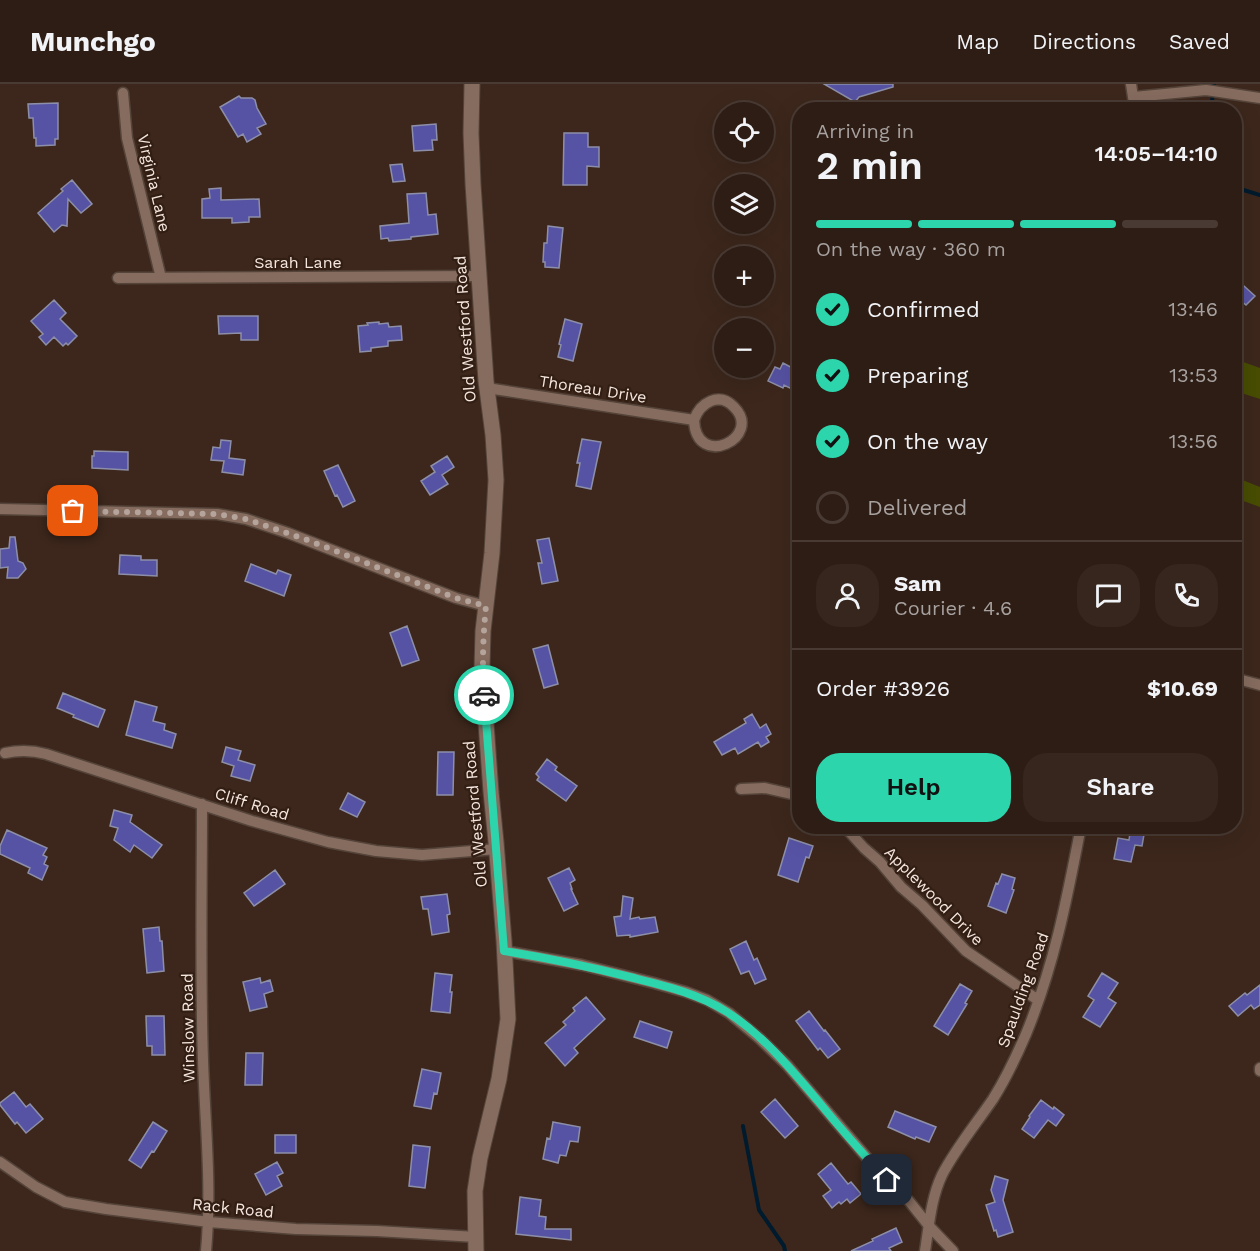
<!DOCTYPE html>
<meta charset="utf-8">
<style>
:root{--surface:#2e1d15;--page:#36261e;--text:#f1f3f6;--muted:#a7a2a0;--line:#493b34;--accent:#2cd5ab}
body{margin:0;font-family:"Work Sans",sans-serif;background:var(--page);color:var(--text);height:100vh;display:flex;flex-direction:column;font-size:22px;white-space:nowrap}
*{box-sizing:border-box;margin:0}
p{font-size:20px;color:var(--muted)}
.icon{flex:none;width:33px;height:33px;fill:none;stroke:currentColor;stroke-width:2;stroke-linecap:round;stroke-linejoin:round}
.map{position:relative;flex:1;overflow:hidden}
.panel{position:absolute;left:792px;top:18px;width:450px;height:732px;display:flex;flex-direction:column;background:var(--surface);border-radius:24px;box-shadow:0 6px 24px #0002,0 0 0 2px var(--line)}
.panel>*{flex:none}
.buttons{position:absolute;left:714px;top:18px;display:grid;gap:12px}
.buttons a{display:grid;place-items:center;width:60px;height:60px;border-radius:50%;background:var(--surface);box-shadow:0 6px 24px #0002,0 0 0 2px var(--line);font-size:30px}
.pin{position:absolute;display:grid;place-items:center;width:51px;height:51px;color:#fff;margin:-26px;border-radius:12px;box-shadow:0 3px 9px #0006}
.courier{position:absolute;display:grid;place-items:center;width:60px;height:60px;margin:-30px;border:4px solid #2cd5ab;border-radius:50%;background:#fff;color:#222;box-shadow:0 2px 8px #0007}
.summary em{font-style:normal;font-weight:600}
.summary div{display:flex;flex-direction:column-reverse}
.summary{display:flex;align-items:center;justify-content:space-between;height:102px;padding:0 24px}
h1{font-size:39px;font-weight:600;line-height:45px}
.bar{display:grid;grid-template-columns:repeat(4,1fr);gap:9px 6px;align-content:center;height:72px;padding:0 24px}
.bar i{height:8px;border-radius:4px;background:var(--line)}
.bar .active{background:var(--accent)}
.bar p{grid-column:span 4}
.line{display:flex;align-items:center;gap:15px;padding:0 24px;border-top:2px solid var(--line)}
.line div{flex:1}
.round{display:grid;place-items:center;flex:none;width:63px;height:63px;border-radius:24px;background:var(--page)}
ol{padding:0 24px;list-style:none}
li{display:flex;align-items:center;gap:18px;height:66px}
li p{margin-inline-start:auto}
li .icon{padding:6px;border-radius:50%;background:var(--accent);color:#111;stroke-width:4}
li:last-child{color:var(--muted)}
li i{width:33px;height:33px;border:3px solid var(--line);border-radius:50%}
.action{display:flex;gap:12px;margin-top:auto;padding:12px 24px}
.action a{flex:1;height:69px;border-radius:24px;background:var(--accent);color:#111;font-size:24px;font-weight:600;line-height:69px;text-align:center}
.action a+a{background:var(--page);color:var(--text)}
header{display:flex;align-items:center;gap:36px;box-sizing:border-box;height:84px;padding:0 30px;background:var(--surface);border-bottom:2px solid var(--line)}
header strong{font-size:28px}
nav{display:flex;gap:33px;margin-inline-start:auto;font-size:21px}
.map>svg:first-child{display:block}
.green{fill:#484d03}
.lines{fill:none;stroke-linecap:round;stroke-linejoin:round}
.stream{stroke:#001b2d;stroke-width:4}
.building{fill:#5753a4;stroke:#8d8fa8;stroke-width:1.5}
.minor-casing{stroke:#55443a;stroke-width:13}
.secondary-casing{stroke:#55443a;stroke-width:17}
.minor{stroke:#866c5f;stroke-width:10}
.secondary{stroke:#866c5f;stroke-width:15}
.done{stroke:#b5a49b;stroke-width:6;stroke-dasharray:0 10.8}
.route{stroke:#2cd5ab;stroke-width:8}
.labels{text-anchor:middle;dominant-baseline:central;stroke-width:4.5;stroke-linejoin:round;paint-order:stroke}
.street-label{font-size:16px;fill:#f5e7df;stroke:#321e13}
</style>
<header>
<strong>Munchgo</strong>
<nav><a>Map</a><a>Directions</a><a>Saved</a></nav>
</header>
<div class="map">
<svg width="1260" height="1167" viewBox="0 0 1260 1167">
<rect width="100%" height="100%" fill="#3d271c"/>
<!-- green -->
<path class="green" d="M 1235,275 L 1260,284 L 1260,315 L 1235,307 Z
M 1235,393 L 1260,403 L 1260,423 L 1235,414 Z"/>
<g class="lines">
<!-- stream -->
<path class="stream" d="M 1211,26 L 1214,0
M 1234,103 L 1260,111
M 743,1042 L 759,1126 L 784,1162 L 785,1167"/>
</g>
<!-- building -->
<path class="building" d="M 824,0 L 893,0 L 893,3 L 859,13 L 855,18 Z
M 239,12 L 241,14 L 252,14 L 255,16 L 257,24 L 266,40 L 257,44 L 261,50 L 247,58 L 243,50 L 238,53 L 220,23 Z
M 58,19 L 58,55 L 55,55 L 55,61 L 36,62 L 36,54 L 34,54 L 33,34 L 29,34 L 28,20 Z
M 436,40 L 437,56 L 432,56 L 433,66 L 414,67 L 412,42 Z
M 564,49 L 588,49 L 588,63 L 599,63 L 599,83 L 587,82 L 587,101 L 563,101 Z
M 402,80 L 405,97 L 393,98 L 390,81 Z
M 72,96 L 92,120 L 81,129 L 68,115 L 67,142 L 62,141 L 54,148 L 38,129 L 63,107 L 61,105 Z
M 221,104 L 221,116 L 259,115 L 260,133 L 249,133 L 249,138 L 232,139 L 232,134 L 202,134 L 202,115 L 210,114 L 209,105 Z
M 426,109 L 428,131 L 436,130 L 438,150 L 411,153 L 411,155 L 389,157 L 388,154 L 381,155 L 380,142 L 409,139 L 407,110 Z
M 548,142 L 563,144 L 559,184 L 545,183 L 545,178 L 543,178 L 544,159 L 547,159 Z
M 1234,193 L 1255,212 L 1246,221 L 1234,211 Z
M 54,216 L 66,229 L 60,235 L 77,252 L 68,261 L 66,259 L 63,262 L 54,253 L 46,261 L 39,253 L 43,250 L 31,237 Z
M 218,232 L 258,232 L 258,256 L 241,256 L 241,249 L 219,250 Z
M 565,235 L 582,240 L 573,277 L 558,273 L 561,261 L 559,260 Z
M 379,238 L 379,240 L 388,239 L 389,243 L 401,242 L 402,256 L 388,257 L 388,262 L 371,264 L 371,267 L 360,268 L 358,242 L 368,241 L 367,239 Z
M 783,279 L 800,288 L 800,309 L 784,301 L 783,304 L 768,297 L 775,283 L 780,285 Z
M 582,355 L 601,358 L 591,405 L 576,402 L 580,379 L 577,379 Z
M 221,356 L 231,357 L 229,374 L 245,376 L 243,391 L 222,388 L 224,377 L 211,376 L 213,363 L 220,364 Z
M 94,367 L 128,368 L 128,386 L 92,384 L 92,372 L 94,372 Z
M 447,372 L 454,383 L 442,391 L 448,400 L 430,411 L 421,397 L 435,388 L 431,382 Z
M 338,381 L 355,417 L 343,423 L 337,411 L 335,412 L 324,387 Z
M 10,453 L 15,453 L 18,477 L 23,479 L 26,485 L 18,494 L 7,494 L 8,483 L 0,484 L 0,465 L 9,464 Z
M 549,454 L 558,497 L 542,500 L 538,479 L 542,479 L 537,456 Z
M 120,471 L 141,472 L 141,476 L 157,476 L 157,492 L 119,490 Z
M 251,480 L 276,490 L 278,486 L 291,491 L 284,512 L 245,497 Z
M 407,542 L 419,576 L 402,582 L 390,549 Z
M 548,561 L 558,600 L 544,604 L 533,565 Z
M 63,609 L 105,626 L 98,643 L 73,633 L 74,631 L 57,624 Z
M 135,617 L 157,623 L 153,637 L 165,640 L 164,646 L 176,650 L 172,664 L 126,651 Z
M 752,630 L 760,644 L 766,640 L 771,650 L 766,653 L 769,658 L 761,663 L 758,658 L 738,670 L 735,664 L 722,671 L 714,658 L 746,639 L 744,635 Z
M 226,663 L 241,667 L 238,676 L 255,681 L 250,697 L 231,692 L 234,682 L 222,678 Z
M 438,668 L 454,668 L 453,711 L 437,711 Z
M 547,675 L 557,683 L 555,686 L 577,702 L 566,717 L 537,696 L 539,693 L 536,690 Z
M 348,709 L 365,718 L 357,733 L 340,725 Z
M 114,726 L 132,731 L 130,738 L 162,761 L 152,774 L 134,761 L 130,768 L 114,756 L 118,744 L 110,742 Z
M 1131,742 L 1145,745 L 1142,762 L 1135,761 L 1131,778 L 1114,775 L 1118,754 L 1129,756 Z
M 7,746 L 47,764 L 43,771 L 47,773 L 44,780 L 48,782 L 42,796 L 28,789 L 30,784 L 0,770 L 0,762 Z
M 789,754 L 813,762 L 809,774 L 806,773 L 798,798 L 778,791 Z
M 569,784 L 575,796 L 570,799 L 572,805 L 571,805 L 578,820 L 564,827 L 548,794 Z
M 275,786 L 285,800 L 254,822 L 244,809 Z
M 1002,790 L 1015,794 L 1012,805 L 1014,806 L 1006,829 L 988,822 L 996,799 L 998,800 Z
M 447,810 L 450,830 L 447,831 L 449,848 L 432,851 L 428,825 L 423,825 L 421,813 Z
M 623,812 L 633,814 L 630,835 L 639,833 L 640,835 L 655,833 L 658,848 L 630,853 L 630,851 L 617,852 L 614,833 L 621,832 Z
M 159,843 L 160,857 L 162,857 L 164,887 L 147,889 L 143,845 Z
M 746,857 L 754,876 L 757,874 L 766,895 L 755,900 L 749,887 L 741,890 L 730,865 Z
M 435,889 L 452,891 L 450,908 L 452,908 L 450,929 L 431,927 Z
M 1102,889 L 1118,899 L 1108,914 L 1116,919 L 1100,943 L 1083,933 L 1094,916 L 1088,912 Z
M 260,894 L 261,899 L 270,896 L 273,907 L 264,910 L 267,923 L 250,927 L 243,898 Z
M 960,900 L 972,907 L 965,919 L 967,920 L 948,951 L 934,942 Z
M 1260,901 L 1260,921 L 1254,925 L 1251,921 L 1238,932 L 1229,922 L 1245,909 L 1247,911 Z
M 586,913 L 605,935 L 574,964 L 578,969 L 565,982 L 545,959 L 566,941 L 563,938 L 575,927 L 573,924 Z
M 809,927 L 824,947 L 825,946 L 840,965 L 828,974 L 820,964 L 818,966 L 796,937 Z
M 146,932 L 164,932 L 165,971 L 152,971 L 152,962 L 147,962 Z
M 640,937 L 672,948 L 667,964 L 634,953 Z
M 246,969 L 263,969 L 262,1001 L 245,1001 Z
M 422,985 L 441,989 L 437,1010 L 434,1009 L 431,1025 L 414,1022 Z
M 14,1008 L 26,1023 L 30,1020 L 43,1035 L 26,1049 L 17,1038 L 15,1040 L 0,1021 L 0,1019 Z
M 775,1015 L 798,1042 L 785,1054 L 761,1028 Z
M 1041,1016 L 1053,1025 L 1054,1023 L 1064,1031 L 1056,1042 L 1048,1036 L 1034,1054 L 1022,1045 L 1030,1033 L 1029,1032 Z
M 895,1027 L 936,1043 L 929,1058 L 916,1053 L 915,1055 L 888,1043 Z
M 153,1038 L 167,1047 L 154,1068 L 152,1067 L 141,1084 L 129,1076 Z
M 553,1038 L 580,1043 L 578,1058 L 570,1057 L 566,1072 L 560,1071 L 558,1079 L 543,1075 L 547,1054 L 550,1055 Z
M 275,1051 L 296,1051 L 296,1069 L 275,1069 Z
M 413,1061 L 430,1063 L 425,1104 L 409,1102 Z
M 277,1078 L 283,1089 L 277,1092 L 282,1102 L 266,1111 L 255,1090 Z
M 831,1079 L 848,1100 L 851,1098 L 861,1110 L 850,1119 L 847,1115 L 841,1120 L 839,1118 L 832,1124 L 823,1112 L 831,1106 L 818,1090 Z
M 995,1092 L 1008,1096 L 1003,1116 L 1013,1148 L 998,1153 L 996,1146 L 994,1147 L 986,1121 L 995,1118 L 991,1106 Z
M 520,1113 L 541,1116 L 539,1132 L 546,1133 L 545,1145 L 571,1145 L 571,1156 L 516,1150 Z
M 896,1144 L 902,1158 L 889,1164 L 891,1167 L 851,1167 L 873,1157 L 872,1155 Z"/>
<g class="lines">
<defs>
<path id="minor" d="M 1131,0 L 1135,26
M 123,9 L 127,54 L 161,194
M 1134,13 L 1206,6 L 1260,14
M 118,194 L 479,192
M 487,304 L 694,336 C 696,387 764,353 734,323 C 719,307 700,319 694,336
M 0,425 L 217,430 L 246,435 L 288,449 L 456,514 L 486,522
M 1234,594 L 1260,601
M 5,669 C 20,666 31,666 46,670 L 252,737 L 328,758 L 376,767 L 422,771 L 497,765
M 741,705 L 765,704 L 800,712
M 202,720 C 202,805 200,891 203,976 C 205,1040 212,1103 206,1167
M 844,742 L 864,764 L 880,778 L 901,803 L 922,821 L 966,867 L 1038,916
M 505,867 L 582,881 L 654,899 L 686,908 L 707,916 L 729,929 L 759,954 L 787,981 L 875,1083 L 909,1117 L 929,1142 L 953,1167
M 1260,984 L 1260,987
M 0,1078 L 36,1103 L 65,1118 L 106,1125 L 209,1138 L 296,1145 L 377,1147 L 476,1153
M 925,1167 C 929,1142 931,1114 942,1091 C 956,1064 976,1040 993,1015 C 1005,996 1017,971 1026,950 C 1054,882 1067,815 1081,742"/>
<path id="secondary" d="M 472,0 L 471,49 L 473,100 L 486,297 L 493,351 L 496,396 L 492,469 L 483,547 L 482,584 L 491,708 L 496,758 L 504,857 L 508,935 L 499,995 L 480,1074 L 475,1107 L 476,1167"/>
</defs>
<!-- minor casing -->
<use href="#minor" class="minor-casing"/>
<!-- secondary casing -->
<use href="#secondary" class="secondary-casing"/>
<!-- minor -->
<use href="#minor" class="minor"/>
<!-- secondary -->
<use href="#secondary" class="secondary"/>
</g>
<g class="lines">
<!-- done -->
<path class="done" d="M 73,427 L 217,430 L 246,435 L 310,457 L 456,514 L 486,522 C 483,552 482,581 484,611"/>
<!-- route -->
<path class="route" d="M 484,611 L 504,867 C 548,874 591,883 634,894 C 666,902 699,910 727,928 C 763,951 791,985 818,1017 C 840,1044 863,1070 887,1096"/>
</g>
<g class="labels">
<!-- street labels -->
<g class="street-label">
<text transform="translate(154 99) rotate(77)">Virginia Lane</text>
<text x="298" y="178">Sarah Lane</text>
<text transform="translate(465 245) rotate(-94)">Old Westford Road</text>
<text transform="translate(593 305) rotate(9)">Thoreau Drive</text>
<text transform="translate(252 720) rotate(17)">Cliff Road</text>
<text transform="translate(475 730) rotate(-95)">Old Westford Road</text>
<text transform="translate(934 812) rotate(45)">Applewood Drive</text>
<text transform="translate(1023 906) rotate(-70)">Spaulding Road</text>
<text transform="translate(188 944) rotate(-91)">Winslow Road</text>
<text transform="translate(233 1124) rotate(6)">Rack Road</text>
</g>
</g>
</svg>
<div class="buttons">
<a><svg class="icon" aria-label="locate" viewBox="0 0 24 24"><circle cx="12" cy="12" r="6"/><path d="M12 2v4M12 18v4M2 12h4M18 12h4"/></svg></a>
<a><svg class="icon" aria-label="layers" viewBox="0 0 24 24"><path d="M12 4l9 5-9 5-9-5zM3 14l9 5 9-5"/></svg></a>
<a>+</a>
<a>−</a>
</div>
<div class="pin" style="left:73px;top:427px;background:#ea580c"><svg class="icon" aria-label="bag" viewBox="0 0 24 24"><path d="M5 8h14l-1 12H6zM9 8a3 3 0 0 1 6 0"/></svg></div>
<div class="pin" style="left:887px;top:1096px;background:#1f2937"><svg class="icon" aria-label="home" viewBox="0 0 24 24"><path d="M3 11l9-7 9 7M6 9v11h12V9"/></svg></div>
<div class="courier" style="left:484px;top:611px"><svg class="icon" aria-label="car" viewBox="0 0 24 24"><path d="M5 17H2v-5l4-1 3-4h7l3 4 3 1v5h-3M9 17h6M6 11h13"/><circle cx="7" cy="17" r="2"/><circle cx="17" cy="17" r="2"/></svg></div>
<section class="panel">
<div class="summary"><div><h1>2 min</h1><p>Arriving in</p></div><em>14:05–14:10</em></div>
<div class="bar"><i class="active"></i><i class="active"></i><i class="active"></i><i></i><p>On the way · 360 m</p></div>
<ol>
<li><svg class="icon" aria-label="check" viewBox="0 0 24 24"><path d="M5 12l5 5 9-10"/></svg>Confirmed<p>13:46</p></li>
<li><svg class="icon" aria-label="check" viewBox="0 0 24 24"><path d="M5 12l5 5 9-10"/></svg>Preparing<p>13:53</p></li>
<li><svg class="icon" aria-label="check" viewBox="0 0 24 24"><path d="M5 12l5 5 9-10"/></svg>On the way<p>13:56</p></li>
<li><i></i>Delivered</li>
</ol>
<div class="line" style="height:108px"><a class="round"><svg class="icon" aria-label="person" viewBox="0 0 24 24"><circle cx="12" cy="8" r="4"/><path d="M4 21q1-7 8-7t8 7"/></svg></a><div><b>Sam</b><p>Courier · 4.6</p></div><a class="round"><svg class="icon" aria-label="chat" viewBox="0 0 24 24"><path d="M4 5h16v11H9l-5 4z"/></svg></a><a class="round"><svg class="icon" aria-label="phone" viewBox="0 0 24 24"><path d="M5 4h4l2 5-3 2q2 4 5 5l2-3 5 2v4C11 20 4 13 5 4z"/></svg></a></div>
<div class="line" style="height:78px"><div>Order #3926</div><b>$10.69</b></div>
<div class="action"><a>Help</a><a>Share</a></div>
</section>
</div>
